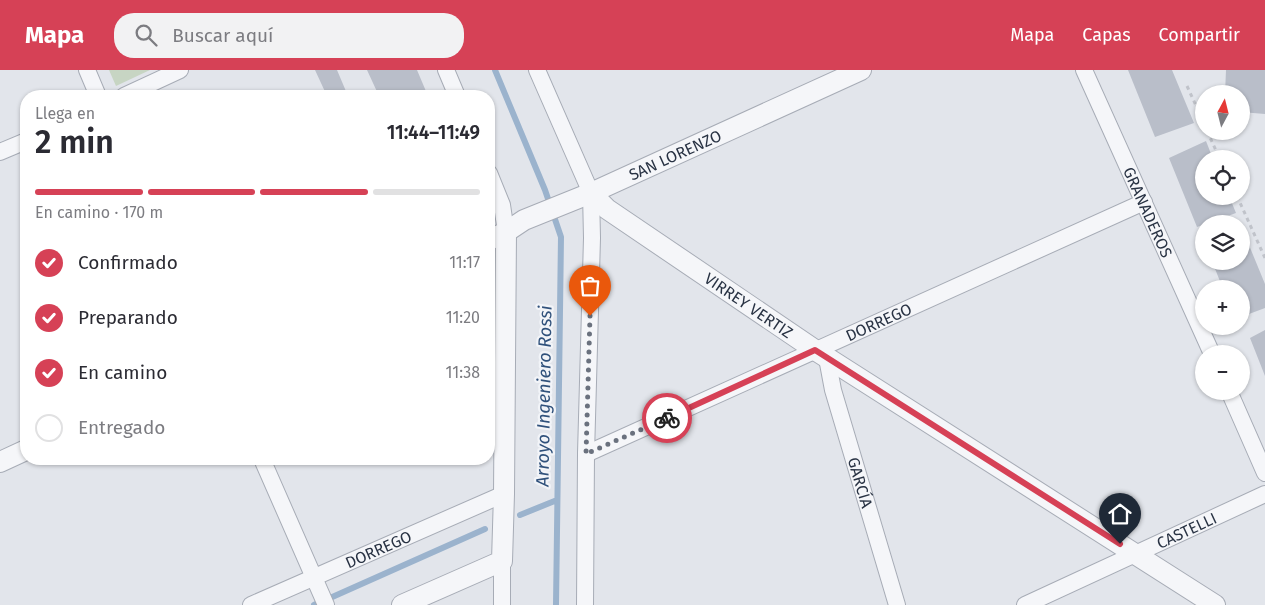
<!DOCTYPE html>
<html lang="es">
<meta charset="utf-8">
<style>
:root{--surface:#fff;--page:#f2f2f3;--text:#2b2b33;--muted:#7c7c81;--line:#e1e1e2;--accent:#d64156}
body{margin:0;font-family:"Fira Sans",sans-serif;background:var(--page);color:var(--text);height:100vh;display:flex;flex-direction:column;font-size:19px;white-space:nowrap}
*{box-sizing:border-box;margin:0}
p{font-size:16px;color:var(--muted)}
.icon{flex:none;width:28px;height:28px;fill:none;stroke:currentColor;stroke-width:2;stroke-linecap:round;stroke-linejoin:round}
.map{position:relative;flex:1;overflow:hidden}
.drawer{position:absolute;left:20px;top:20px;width:475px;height:375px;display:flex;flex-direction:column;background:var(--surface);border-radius:20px;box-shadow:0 1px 4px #0004}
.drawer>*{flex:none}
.needle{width:32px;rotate:7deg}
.controls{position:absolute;left:1195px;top:15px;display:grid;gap:10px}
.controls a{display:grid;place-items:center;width:55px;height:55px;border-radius:50%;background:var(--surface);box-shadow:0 1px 4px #0004;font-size:25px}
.pin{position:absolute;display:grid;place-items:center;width:42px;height:42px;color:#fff;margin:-51px -21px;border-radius:50% 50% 50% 0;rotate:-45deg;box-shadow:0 0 5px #0007}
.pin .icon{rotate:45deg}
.courier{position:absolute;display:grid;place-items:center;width:50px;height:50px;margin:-25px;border:4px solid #d64156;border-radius:50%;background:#fff;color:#222;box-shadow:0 1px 6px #0007}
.overview em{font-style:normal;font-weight:600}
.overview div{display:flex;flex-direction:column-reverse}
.overview{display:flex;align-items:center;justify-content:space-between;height:85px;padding:0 15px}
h1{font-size:32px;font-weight:600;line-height:38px}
.bar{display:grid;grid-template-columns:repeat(4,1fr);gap:8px 5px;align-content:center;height:60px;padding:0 15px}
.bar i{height:6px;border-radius:4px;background:var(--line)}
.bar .active{background:var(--accent)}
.bar p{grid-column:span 4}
ol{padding:0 15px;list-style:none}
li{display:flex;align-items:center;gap:15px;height:55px}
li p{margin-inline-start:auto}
li .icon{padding:5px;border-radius:50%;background:var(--accent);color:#fff;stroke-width:4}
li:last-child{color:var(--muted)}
li i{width:28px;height:28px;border:2px solid var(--line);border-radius:50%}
header{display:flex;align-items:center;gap:30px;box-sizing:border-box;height:70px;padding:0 25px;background:var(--accent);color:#fff}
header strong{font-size:24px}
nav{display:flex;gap:28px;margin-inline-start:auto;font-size:18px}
.search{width:350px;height:45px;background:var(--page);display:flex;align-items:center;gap:12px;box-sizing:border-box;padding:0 18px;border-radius:20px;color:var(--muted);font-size:19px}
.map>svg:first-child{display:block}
.green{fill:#c7d5c3}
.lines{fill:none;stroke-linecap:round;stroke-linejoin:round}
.stream{stroke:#9bb3cd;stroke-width:6}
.building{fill:#b9bec9}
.minor-casing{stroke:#a7acb6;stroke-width:18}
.tertiary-casing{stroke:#a7acb6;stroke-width:22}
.path{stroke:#c0c3ca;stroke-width:3;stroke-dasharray:4 4;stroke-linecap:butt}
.minor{stroke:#f5f6f9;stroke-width:16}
.tertiary{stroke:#f5f6f9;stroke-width:20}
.done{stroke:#6a717e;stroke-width:5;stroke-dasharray:0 9}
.route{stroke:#d64156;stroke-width:6}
.labels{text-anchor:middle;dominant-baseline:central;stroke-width:4.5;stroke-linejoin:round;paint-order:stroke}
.street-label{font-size:16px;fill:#293344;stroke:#f2f4f8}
.water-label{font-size:18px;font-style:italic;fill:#30517b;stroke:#f2f4f8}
</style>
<header>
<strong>Mapa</strong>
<div class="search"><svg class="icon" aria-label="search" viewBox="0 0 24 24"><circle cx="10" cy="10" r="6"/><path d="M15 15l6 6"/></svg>Buscar aquí</div>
<nav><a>Mapa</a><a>Capas</a><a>Compartir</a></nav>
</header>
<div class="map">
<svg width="1265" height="535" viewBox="0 0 1265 535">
<rect width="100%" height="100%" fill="#e2e5eb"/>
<!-- green -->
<path class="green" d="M 109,0 L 150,0 L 116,16 Z"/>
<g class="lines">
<!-- stream -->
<path class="stream" d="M 495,0 L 545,120 L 561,167 L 556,535
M 520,445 L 557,430
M 330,528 L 485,459
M 314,535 L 316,534"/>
</g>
<!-- building -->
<path class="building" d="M 315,0 L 337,0 L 348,26 L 327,26 Z
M 367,0 L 417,0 L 428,26 L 379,26 Z
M 1128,0 L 1172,0 L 1194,53 L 1155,67 Z
M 1226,0 L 1265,0 L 1265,44 L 1241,42 L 1241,24 L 1225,24 Z
M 1206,71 L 1213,89 L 1204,89 L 1204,126 L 1229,126 L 1236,143 L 1197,157 L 1169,88 Z
M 1244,163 L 1265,214 L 1265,238 L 1241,247 L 1241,219 L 1223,219 L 1212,191 L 1241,191 L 1241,165 Z
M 1265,260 L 1265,306 L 1250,268 Z"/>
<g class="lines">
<defs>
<g id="minor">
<path d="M 87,0 L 98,26"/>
<path d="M 446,0 L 457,26"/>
<path d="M 537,0 L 591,123 L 592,168 L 586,384 L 585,535"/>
<path id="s1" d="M 1084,0 L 1212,284"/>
<path d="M 124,26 L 180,0"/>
<path d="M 0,82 L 26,71"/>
<path d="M 489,103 L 502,135 L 506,162"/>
<path id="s2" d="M 827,288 L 833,320 L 897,535"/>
<path d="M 1229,321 L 1265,403"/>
<path id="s3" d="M 586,384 L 1144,132"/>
<path d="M 262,389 L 326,535"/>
<path id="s4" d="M 251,535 L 504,424"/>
<path d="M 502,535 L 502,491"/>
<path id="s5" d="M 1025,535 L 1265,424"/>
</g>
<g id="tertiary">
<path id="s6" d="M 591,123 L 607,139 L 815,280 L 1215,535"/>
<path id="s7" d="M 489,170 L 506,162 L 524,150 L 591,123 L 861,0"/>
<path d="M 0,392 L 26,380"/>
<path d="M 402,535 L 502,491 L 504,424 L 506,162"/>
</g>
</defs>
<!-- minor casing -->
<use href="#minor" class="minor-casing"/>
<!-- tertiary casing -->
<use href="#tertiary" class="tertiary-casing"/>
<!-- path -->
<path class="path" d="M 1187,16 L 1204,53
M 1207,61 L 1220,89
M 1237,126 L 1265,188"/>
<!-- minor -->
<use href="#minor" class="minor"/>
<!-- tertiary -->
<use href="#tertiary" class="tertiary"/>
</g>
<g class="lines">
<!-- done -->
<path class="done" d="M 590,246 L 586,384 L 667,348"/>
<!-- route -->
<path class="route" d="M 667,348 L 815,280 L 1120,474"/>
</g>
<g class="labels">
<!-- street labels -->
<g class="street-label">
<text stroke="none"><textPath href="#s7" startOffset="205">SAN LORENZO</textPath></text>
<text stroke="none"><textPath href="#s1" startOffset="156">GRANADEROS</textPath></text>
<text stroke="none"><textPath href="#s6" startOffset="194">VIRREY VERTIZ</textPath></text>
<text stroke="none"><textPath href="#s3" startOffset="321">DORREGO</textPath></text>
<text stroke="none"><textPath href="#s2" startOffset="129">GARCÍA</textPath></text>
<text stroke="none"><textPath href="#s5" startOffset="178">CASTELLI</textPath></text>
<text stroke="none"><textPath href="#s4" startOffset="139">DORREGO</textPath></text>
</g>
<!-- water labels -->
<g class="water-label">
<text transform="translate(544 326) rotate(-89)">Arroyo Ingeniero Rossi</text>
</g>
</g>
</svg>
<div class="controls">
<a><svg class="needle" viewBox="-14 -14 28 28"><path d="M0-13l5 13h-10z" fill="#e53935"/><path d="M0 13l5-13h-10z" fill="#7c7c81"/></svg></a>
<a><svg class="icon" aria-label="locate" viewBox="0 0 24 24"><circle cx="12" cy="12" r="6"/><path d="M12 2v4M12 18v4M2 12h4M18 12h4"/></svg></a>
<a><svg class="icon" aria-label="layers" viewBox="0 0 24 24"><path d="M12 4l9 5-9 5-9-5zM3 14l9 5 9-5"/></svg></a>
<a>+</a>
<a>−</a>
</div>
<div class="pin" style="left:590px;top:246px;background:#ea580c"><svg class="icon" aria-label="bag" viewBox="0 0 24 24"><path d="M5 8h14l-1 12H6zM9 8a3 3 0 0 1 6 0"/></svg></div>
<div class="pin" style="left:1120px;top:474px;background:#1f2937"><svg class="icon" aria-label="home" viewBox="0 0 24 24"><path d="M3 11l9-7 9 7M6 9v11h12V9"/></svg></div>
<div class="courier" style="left:667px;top:348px"><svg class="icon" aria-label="bike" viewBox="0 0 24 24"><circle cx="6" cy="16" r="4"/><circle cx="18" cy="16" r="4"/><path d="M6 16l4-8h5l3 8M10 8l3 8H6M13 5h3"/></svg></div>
<section class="drawer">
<div class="overview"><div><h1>2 min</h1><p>Llega en</p></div><em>11:44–11:49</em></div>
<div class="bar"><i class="active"></i><i class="active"></i><i class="active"></i><i></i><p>En camino · 170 m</p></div>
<ol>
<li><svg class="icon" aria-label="check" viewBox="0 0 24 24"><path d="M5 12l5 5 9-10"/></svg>Confirmado<p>11:17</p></li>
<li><svg class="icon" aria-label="check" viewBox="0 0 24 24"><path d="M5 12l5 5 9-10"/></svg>Preparando<p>11:20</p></li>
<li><svg class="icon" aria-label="check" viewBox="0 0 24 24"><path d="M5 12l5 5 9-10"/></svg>En camino<p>11:38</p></li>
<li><i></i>Entregado</li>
</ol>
</section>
</div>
